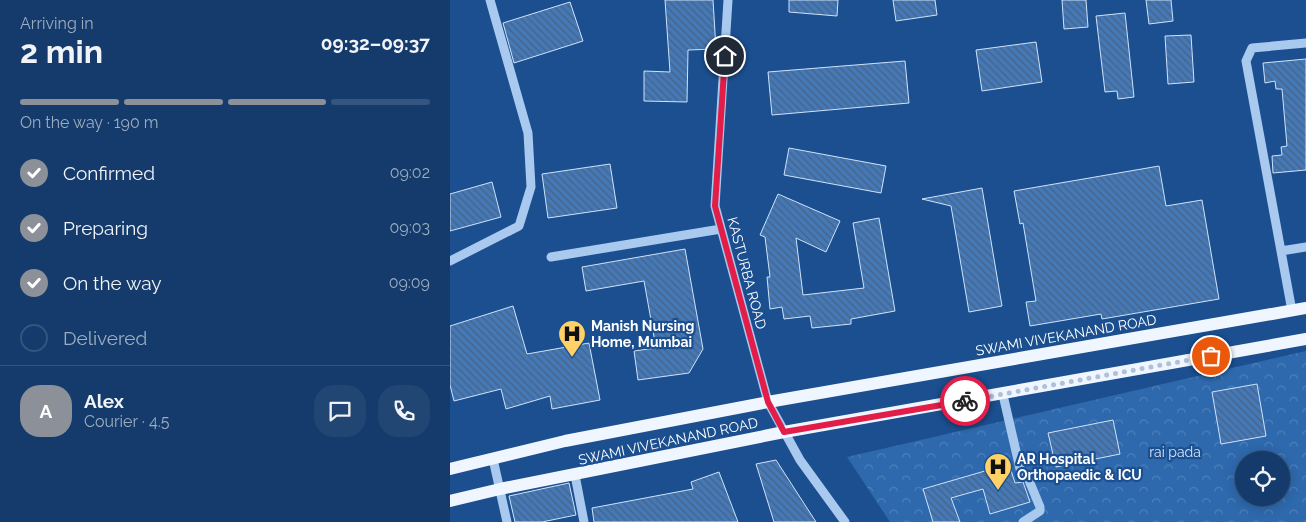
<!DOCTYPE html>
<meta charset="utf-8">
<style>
:root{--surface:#143b6b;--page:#214673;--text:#f1f3f6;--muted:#9dadc1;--line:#33557e;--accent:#8c9099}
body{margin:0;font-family:Raleway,sans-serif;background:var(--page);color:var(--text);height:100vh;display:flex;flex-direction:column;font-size:19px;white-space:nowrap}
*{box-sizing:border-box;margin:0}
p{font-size:16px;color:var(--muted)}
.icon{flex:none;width:28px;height:28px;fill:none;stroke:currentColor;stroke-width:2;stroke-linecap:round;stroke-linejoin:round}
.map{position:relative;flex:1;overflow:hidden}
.drawer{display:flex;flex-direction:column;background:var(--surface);width:450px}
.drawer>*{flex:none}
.controls{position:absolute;left:785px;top:451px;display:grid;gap:10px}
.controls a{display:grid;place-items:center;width:55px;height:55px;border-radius:50%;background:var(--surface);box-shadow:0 2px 12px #0003,0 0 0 1px var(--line);font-size:25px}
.pin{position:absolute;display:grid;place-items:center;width:42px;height:42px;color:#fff;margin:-21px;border:2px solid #fff;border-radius:50%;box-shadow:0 1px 5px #0007}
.courier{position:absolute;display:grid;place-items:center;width:50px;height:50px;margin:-25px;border:4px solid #e11d48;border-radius:50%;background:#fff;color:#222;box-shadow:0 1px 6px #0007}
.head em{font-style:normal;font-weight:700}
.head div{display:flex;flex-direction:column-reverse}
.head{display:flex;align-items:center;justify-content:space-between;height:85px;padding:0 20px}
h1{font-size:32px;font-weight:700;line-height:38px}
.bar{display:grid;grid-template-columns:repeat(4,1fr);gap:8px 5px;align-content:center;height:60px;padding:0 20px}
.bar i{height:6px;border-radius:4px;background:var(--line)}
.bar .selected{background:var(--accent)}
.bar p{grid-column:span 4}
.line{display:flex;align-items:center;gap:12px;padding:0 20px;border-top:1px solid var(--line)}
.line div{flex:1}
.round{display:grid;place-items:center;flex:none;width:52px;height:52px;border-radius:20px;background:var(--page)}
ol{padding:0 20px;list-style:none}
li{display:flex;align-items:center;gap:15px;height:55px}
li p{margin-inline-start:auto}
li .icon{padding:5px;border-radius:50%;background:var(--accent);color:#fff;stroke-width:4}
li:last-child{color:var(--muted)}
li i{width:28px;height:28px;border:2px solid var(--line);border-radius:50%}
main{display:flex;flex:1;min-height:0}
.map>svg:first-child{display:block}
.park{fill:url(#park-crowns);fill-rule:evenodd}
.building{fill:url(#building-back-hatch);stroke:#cfe3fa}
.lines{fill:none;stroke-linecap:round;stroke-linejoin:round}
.minor{stroke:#a9c9ee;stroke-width:9}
.major{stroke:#f0f6ff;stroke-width:12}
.done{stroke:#afc1d8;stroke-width:5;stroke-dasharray:0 9}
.route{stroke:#e11d48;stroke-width:6}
.labels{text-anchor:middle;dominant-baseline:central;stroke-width:4.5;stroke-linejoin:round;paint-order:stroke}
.street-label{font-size:14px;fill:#fff;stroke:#1b4f8f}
.poi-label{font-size:14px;font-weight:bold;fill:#fff;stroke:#1b4f8f;text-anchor:start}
.park-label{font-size:14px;fill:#cfe3fa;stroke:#1b4f8f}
</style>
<main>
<section class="drawer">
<div class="head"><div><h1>2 min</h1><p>Arriving in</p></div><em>09:32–09:37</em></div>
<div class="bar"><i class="selected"></i><i class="selected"></i><i class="selected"></i><i></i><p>On the way · 190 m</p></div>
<ol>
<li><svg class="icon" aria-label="check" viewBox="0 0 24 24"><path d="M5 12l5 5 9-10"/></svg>Confirmed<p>09:02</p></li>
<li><svg class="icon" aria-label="check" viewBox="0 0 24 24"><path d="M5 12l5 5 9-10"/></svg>Preparing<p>09:03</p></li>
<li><svg class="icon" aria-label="check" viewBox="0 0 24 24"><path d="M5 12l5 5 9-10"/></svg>On the way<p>09:09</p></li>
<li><i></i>Delivered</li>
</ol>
<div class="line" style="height:90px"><b class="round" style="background:var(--accent);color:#fff">A</b><div><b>Alex</b><p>Courier · 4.5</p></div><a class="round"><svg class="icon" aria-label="chat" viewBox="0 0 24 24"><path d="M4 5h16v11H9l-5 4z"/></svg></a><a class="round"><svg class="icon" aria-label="phone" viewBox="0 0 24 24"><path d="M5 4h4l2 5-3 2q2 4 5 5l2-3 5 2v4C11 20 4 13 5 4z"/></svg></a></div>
</section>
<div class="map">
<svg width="856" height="522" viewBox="0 0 856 522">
<defs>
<pattern id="park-crowns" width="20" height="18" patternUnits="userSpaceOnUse" patternTransform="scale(1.25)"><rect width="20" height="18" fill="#2e69ad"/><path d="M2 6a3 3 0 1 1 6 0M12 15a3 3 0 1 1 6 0" fill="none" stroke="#4d80b9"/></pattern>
<pattern id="building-back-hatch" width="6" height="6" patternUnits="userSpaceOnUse" patternTransform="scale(1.25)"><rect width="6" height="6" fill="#4478b7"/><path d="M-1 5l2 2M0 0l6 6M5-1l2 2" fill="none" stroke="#486282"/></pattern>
</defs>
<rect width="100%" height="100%" fill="#1b4f8f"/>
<!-- park -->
<path class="park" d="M 856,351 L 856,522 L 440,522 L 397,457 ZM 794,460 L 831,460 L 831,498 L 794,498 Z"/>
<!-- building -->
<path class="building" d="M 215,0 L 263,0 L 266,49 L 238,50 L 237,102 L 194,101 L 194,71 L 220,72 Z
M 339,0 L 388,0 L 387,16 L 339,12 Z
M 443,0 L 485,0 L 487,15 L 446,21 Z
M 612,0 L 636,0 L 638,27 L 614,29 Z
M 696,0 L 721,0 L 723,21 L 699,24 Z
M 120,2 L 133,41 L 64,63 L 53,23 Z
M 675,13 L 684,97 L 668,99 L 667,91 L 655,92 L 646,16 Z
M 741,35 L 744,82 L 718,84 L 715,36 Z
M 586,42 L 592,82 L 532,91 L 526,50 Z
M 856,59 L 856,170 L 823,173 L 822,156 L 832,155 L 831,147 L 837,146 L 832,89 L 826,89 L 825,81 L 815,83 L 813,63 Z
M 455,61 L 459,103 L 322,115 L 318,72 Z
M 339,148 L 436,166 L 431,193 L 334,175 Z
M 160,164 L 167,208 L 98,218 L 92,174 Z
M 709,166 L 716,206 L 752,200 L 769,299 L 652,319 L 651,314 L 580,326 L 576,302 L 586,301 L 573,223 L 570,224 L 564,191 Z
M 42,182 L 51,217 L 0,231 L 0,194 Z
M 532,188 L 552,306 L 519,312 L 501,206 L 472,199 Z
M 328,194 L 390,221 L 376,252 L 346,238 L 353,295 L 414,288 L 403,223 L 429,218 L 445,311 L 401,319 L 401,324 L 362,328 L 360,316 L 334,319 L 332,307 L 320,309 L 317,277 L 320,277 L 315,237 L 310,235 Z
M 235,249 L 253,349 L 239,373 L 188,380 L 184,351 L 206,348 L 194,281 L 136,291 L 132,267 Z
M 63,306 L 77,354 L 139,343 L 150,400 L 102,409 L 100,396 L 56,409 L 51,389 L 4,401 L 0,385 L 0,326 Z
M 807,384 L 816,436 L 771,444 L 762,392 Z
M 663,420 L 670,454 L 606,467 L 598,433 Z
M 326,460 L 366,522 L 324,522 L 306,464 Z
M 559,464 L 565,483 L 573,482 L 580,502 L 540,514 L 533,489 L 501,498 L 510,522 L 483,522 L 473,489 Z
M 269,472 L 288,522 L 144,522 L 142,508 L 243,489 L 241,482 Z
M 119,483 L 126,515 L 92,522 L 65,522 L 59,496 Z"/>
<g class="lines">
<!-- minor -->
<path class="minor" d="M 278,0 L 265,206 L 318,402 L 350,460 L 395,522
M 831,251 L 856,247
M 101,257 L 271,229
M 0,261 L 69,226 L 81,187 L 78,133 L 40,0
M 842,311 L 796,61 L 802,48 L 856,43
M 553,395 L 571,473 L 578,478 L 590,507 L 590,511 L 573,522
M 43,459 L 57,522
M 125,475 L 134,522"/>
<!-- major -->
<path class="major" d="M 0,469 L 115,441 L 318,402 L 856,308
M 0,501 L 50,489 L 334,432 L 856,339"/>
</g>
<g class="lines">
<!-- done -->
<path class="done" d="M 515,401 L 761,356"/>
<!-- route -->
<path class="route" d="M 275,56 L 265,206 L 318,402 L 334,432 L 515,401"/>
</g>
<!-- icons -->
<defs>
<symbol id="hospital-pin" viewBox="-11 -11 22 30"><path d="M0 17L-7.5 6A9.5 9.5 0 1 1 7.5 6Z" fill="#ffd166" stroke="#1b4f8f"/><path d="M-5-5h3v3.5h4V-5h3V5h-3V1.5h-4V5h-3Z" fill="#111"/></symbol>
</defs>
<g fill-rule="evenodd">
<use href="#hospital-pin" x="106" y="318" width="32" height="43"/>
<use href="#hospital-pin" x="532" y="451" width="32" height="43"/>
</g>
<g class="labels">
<!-- street labels -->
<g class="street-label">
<text transform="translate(297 273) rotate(75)">KASTURBA ROAD</text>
<text transform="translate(616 335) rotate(-10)">SWAMI VIVEKANAND ROAD</text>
<text transform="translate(218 441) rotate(-12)">SWAMI VIVEKANAND ROAD</text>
</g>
<!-- poi labels -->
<g class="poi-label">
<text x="141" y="326">Manish Nursing<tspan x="141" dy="16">Home, Mumbai</tspan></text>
<text x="567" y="459">AR Hospital<tspan x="567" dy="16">Orthopaedic &amp; ICU</tspan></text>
</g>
<!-- park labels -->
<g class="park-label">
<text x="725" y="452">rai pada</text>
</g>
</g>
</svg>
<div class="controls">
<a><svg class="icon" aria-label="locate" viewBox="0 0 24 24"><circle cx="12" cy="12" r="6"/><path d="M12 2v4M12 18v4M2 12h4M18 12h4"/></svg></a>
</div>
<div class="pin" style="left:761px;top:356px;background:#ea580c"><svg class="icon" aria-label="bag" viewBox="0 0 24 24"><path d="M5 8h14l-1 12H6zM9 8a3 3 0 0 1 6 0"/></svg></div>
<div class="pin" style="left:275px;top:56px;background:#1f2937"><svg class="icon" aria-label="home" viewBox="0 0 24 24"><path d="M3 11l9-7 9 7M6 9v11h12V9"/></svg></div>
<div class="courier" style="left:515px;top:401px"><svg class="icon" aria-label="bike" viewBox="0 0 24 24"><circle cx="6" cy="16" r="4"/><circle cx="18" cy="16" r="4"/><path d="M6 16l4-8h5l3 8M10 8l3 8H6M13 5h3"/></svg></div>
</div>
</main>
